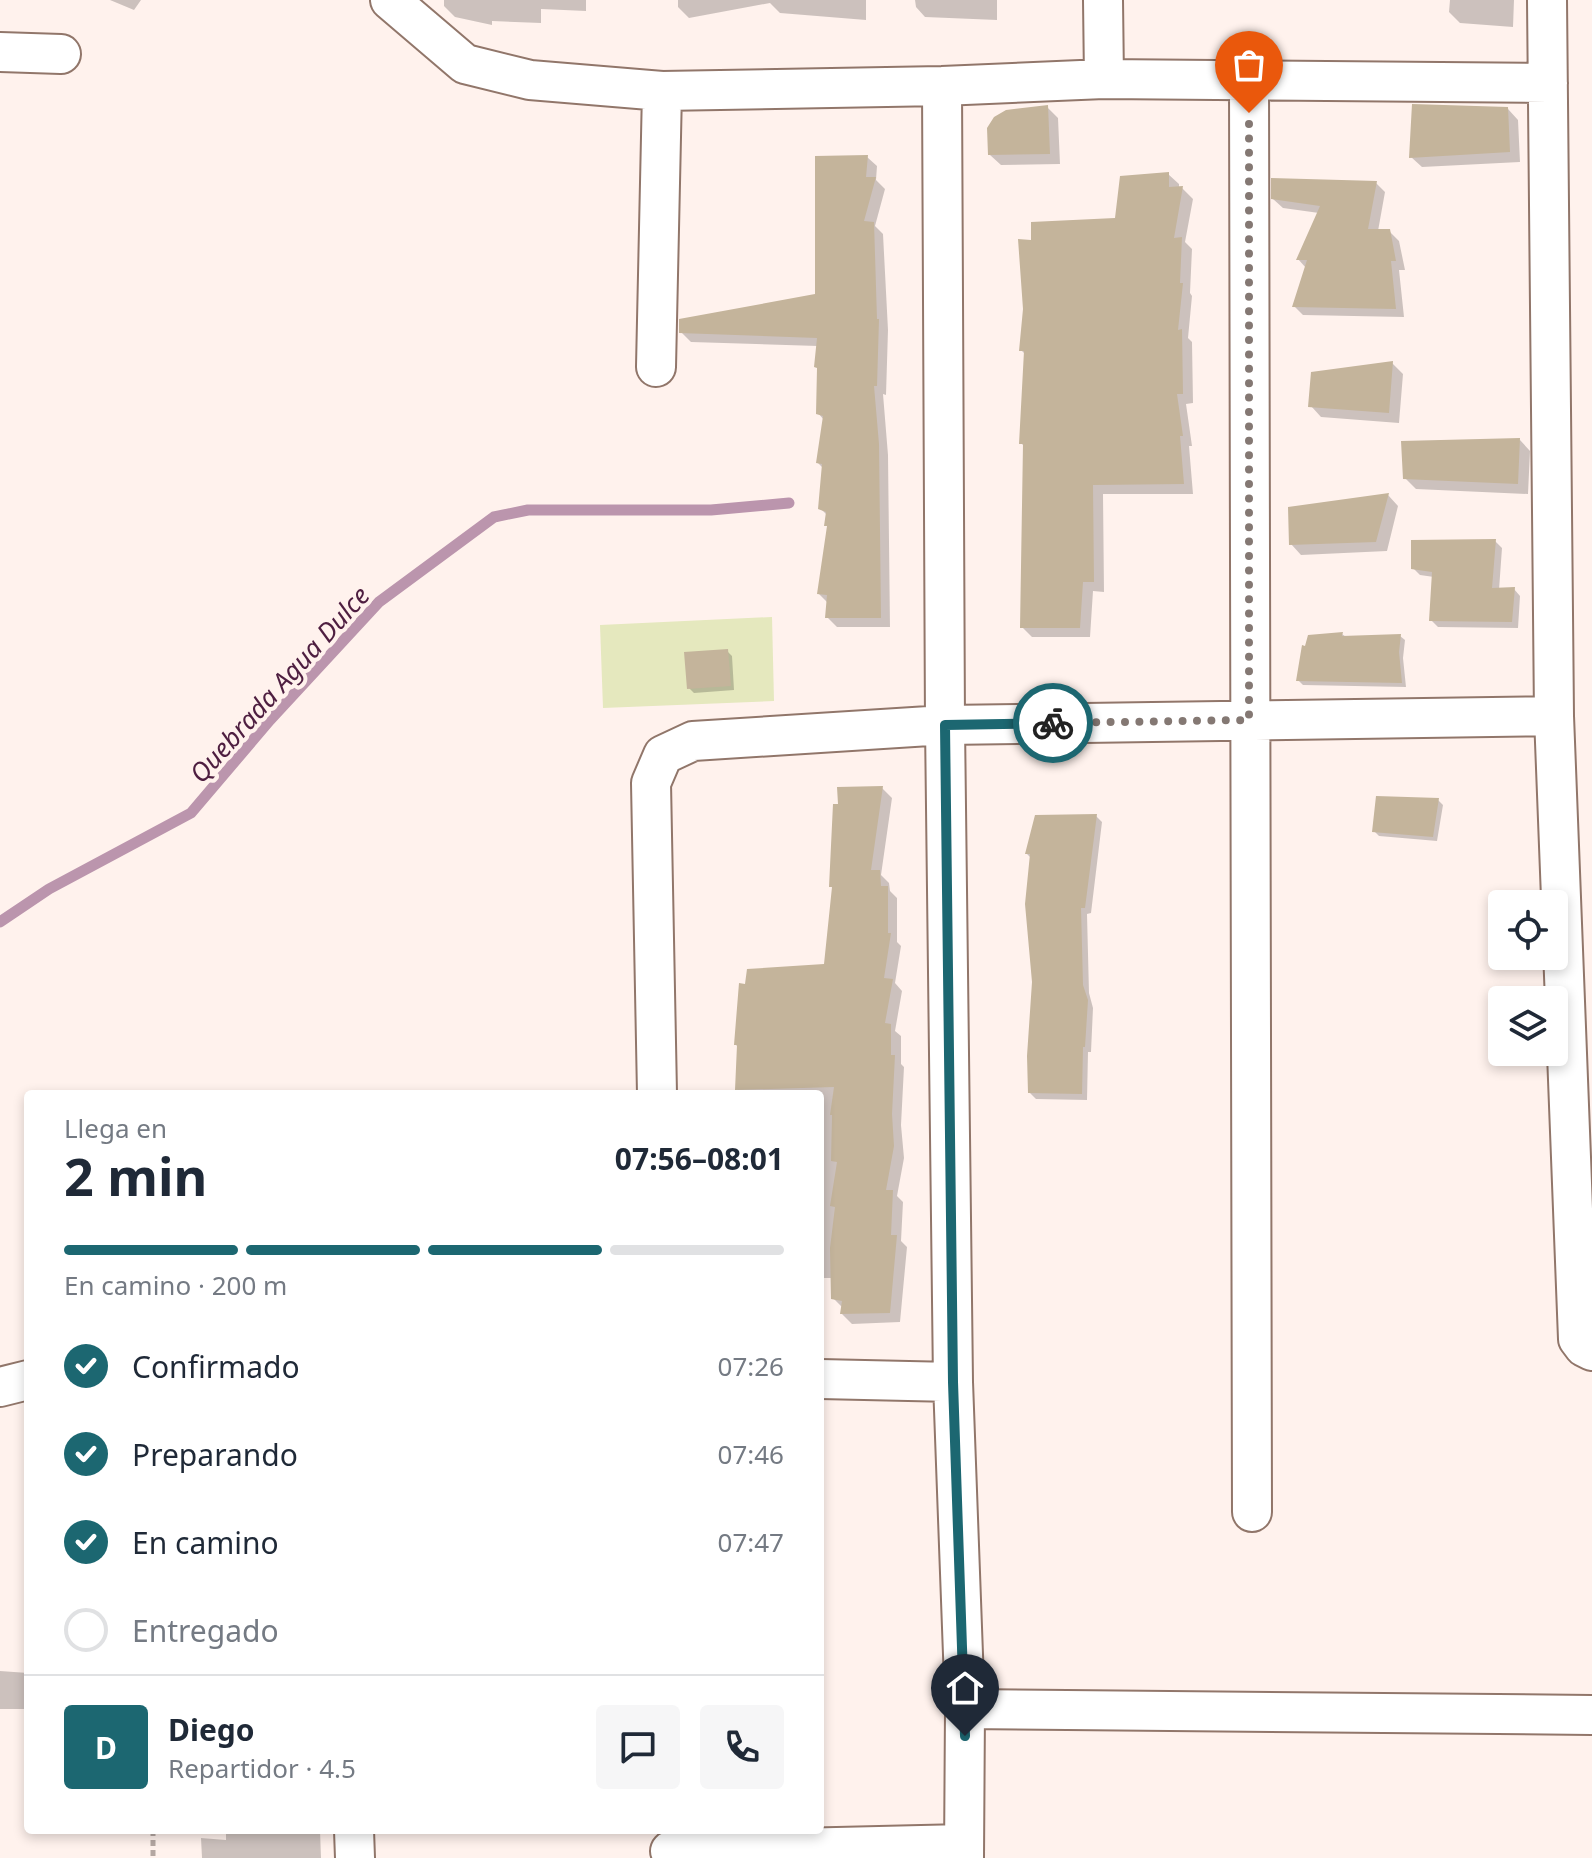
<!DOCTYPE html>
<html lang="es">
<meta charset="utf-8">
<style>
:root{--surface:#fff;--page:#f6f6f7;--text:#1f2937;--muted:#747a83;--line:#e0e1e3;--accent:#1c6771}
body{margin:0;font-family:"Noto Sans",sans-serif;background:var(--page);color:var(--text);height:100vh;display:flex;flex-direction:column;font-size:30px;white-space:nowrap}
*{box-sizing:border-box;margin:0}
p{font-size:26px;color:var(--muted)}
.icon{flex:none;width:44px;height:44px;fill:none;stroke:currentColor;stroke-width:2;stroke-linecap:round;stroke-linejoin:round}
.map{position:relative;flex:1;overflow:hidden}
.drawer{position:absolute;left:24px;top:1090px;width:800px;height:744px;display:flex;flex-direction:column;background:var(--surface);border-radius:8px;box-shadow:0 4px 12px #0003}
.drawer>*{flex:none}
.controls{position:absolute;left:1488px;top:890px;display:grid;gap:16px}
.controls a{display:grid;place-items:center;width:80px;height:80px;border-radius:8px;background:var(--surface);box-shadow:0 4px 12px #0003;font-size:40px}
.pin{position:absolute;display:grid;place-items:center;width:68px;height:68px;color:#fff;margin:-82px -34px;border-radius:50% 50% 50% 0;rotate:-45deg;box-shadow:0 0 8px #0007}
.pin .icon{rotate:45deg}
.courier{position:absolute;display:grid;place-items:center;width:80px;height:80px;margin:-40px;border:6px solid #1c6771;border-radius:50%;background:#fff;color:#222;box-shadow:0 2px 10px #0007}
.head em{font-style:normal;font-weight:700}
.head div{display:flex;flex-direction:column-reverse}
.head{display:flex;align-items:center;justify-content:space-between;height:136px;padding:0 40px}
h1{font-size:52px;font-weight:700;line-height:60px}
.bar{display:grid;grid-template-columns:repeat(4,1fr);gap:12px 8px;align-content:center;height:96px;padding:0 40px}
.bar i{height:10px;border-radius:6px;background:var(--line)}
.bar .current{background:var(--accent)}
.bar p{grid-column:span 4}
.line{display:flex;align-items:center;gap:20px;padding:0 40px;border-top:2px solid var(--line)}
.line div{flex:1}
.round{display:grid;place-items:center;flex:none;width:84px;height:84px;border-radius:8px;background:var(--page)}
ol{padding:0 40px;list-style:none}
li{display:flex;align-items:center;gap:24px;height:88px}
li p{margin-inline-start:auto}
li .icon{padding:8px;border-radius:50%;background:var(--accent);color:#fff;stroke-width:4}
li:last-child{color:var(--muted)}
li i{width:44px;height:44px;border:4px solid var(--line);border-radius:50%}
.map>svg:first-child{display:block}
.green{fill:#e5e8be}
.shadow{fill:#0003}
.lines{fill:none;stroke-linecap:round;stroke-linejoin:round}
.stream{stroke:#bb95ad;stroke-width:11}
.building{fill:#c4b49b}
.minor-casing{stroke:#91766a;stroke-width:42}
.path{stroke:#b4a7a2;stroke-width:5;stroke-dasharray:6 4;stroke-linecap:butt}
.minor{stroke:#fff;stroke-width:38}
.done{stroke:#847873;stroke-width:8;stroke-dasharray:0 14.4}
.route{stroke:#1c6771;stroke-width:10}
.labels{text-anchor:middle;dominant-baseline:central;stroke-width:8;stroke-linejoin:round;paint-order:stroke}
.water-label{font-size:26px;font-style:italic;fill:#4e1e40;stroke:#fff2ed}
</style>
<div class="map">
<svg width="1592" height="1858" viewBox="0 0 1592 1858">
<rect width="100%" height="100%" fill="#fff2ed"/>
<!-- green -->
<path class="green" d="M 772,617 L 774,701 L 603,708 L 600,625 Z"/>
<!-- shadow -->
<path class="shadow" d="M 110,0 L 141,0 L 134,10 Z
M 444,0 L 586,0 L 586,11 L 541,9 L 541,23 L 492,21 L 492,25 L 455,17 L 444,6 Z
M 678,0 L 866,0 L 866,20 L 780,13 L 770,3 L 689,18 L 678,7 Z
M 915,0 L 997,0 L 997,20 L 925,17 L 916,7 Z
M 1450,0 L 1514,0 L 1513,27 L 1460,23 L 1449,12 Z
M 1047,107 L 1058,118 L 1060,164 L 1001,165 L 990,155 Z
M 1508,109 L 1518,120 L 1520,162 L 1422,167 L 1411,157 Z
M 867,157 L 877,166 L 876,180 L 885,189 L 875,226 L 883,234 L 888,330 L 886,395 L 883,394 L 888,455 L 890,627 L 837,627 L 827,617 L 828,603 L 819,594 L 829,528 L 828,516 L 820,508 L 824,469 L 818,463 L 824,420 L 818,413 L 818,346 L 691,342 L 681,332 L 817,296 Z
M 1168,174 L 1179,184 L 1179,188 L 1182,188 L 1193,199 L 1185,242 L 1192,249 L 1190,293 L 1192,296 L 1188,338 L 1192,342 L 1193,403 L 1186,404 L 1192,446 L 1189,446 L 1193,494 L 1103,494 L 1104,592 L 1093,591 L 1090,637 L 1032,637 L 1022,627 L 1024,446 L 1021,443 L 1025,354 L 1021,350 L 1033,242 L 1117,220 Z
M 1376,183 L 1385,192 L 1378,231 L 1389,231 L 1399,241 L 1405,270 L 1399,270 L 1404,317 L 1303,315 L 1294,306 L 1306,268 L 1298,259 L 1319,213 L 1283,208 L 1273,199 Z
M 1392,363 L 1403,374 L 1399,423 L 1321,417 L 1311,406 Z
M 1520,440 L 1530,451 L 1528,494 L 1416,489 L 1405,478 Z
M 1388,495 L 1398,506 L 1387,551 L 1301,555 L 1291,544 Z
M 1495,541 L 1502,548 L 1499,590 L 1514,589 L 1520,596 L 1518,628 L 1438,627 L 1431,620 L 1434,577 L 1420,575 L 1413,568 Z
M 1342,634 L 1346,637 L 1400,636 L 1405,640 L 1403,658 L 1406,687 L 1303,685 L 1298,680 Z
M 727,651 L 732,656 L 734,690 L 694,693 L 689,688 Z
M 882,788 L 892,798 L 881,875 L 889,883 L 890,891 L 897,898 L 897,942 L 901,946 L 895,983 L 902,991 L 895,1031 L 901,1036 L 901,1064 L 904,1067 L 901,1125 L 904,1158 L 897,1196 L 903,1202 L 901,1241 L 907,1247 L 900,1322 L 852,1324 L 842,1314 L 843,1308 L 833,1298 L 832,1278 L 820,1278 L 820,1094 L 742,1094 L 737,1089 L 739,1048 L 736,1045 L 825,966 L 833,889 L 831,886 Z
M 1438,800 L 1443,805 L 1437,841 L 1379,836 L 1375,832 Z
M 1096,816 L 1102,822 L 1091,913 L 1087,914 L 1089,993 L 1093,1008 L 1091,1052 L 1088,1052 L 1087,1100 L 1036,1099 L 1030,1093 L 1034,982 L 1031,858 L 1027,854 Z
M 0,1671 L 28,1673 L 28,1709 L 0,1709 Z
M 226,1830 L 320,1830 L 321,1858 L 202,1858 L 201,1838 L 226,1840 Z"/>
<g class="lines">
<!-- stream -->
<path class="stream" d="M 0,922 L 49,889 L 191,813 L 270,720 L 379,602 L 494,517 L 528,510 L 711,510 L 789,503"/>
</g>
<!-- building -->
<path class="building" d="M 1412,104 L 1508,107 L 1510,152 L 1409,158 Z
M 1048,105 L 1050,154 L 988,155 L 987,128 L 994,117 L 1006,110 Z
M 868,155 L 866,177 L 876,177 L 864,221 L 874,222 L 877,319 L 879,319 L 877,386 L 874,386 L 879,444 L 881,618 L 825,618 L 827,595 L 817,594 L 827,526 L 824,526 L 826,512 L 818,509 L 822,464 L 816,463 L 823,416 L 816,414 L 817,368 L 814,367 L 817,338 L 679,333 L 679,319 L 815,294 L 815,156 Z
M 1169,172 L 1169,187 L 1183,186 L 1174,238 L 1182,237 L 1180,283 L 1183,283 L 1178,330 L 1182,329 L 1183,394 L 1177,394 L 1183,436 L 1180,436 L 1184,484 L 1093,485 L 1094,582 L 1083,582 L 1080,628 L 1020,628 L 1023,444 L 1019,444 L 1024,351 L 1019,351 L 1023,309 L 1018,239 L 1031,240 L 1031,222 L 1115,218 L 1120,176 Z
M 1271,178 L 1377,181 L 1368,229 L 1390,229 L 1396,261 L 1391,261 L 1396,309 L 1292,307 L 1307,260 L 1296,260 L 1320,206 L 1271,199 Z
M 1393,361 L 1389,413 L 1308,407 L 1311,372 Z
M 1520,438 L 1518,484 L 1403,479 L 1401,441 Z
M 1389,493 L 1376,542 L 1289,545 L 1288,507 Z
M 1496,539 L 1492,588 L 1515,587 L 1512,622 L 1429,621 L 1432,572 L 1411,569 L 1411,540 Z
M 1343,632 L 1342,636 L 1401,634 L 1399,652 L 1402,683 L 1296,681 L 1302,645 L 1305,646 L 1308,635 Z
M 728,649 L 731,686 L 687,689 L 684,652 Z
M 883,786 L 871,870 L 880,870 L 881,886 L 888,886 L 888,933 L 891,933 L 884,978 L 893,979 L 885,1023 L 891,1024 L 891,1055 L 895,1055 L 892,1114 L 894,1146 L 886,1190 L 893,1190 L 891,1235 L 897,1235 L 890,1313 L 840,1314 L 842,1301 L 831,1299 L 830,1248 L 835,1207 L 830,1206 L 837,1162 L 831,1161 L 832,1115 L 830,1115 L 834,1087 L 735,1090 L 737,1045 L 734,1045 L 739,983 L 745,984 L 747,969 L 824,964 L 832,887 L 829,887 L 833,804 L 838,804 L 837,787 Z
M 1376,796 L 1439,798 L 1433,837 L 1372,832 Z
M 1097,814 L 1085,908 L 1081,908 L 1083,985 L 1088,1000 L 1085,1047 L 1083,1047 L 1082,1094 L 1028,1093 L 1027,1056 L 1032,982 L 1025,904 L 1030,854 L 1025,854 L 1035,815 Z"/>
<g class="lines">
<defs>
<path id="minor" d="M 390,0 L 465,64 L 530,80 L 662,91 L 942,86 L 1104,79 L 1548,83
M 1103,0 L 1104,79
M 1547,0 L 1554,716 L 1578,1339 L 1584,1347 L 1592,1351
M 0,52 L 61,54
M 1249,81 L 1252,1512
M 942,86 L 945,725 L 953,1382 L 965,1709 L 964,1858
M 656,367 L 662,91
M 657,1094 L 651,783 L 663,755 L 693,741 L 945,725 L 1554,716
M 820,1379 L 953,1382
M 0,1387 L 28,1380
M 965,1709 L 1592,1715
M 354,1830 L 355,1858
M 670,1851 L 964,1844"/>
</defs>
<!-- minor casing -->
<use href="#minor" class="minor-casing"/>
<!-- path -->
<path class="path" d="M 153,1830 L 153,1858"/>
<!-- minor -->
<use href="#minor" class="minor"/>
</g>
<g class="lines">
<!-- done -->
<path class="done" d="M 1053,723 L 1249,720 L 1249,113"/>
<!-- route -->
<path class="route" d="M 965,1736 L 953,1382 L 945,725 L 1053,723"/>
</g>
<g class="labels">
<!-- water labels -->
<g class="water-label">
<text transform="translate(279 684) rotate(-48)">Quebrada Agua Dulce</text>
</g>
</g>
</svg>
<div class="controls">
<a><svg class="icon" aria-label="locate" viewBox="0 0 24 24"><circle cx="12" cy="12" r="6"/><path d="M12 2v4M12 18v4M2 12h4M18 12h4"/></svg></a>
<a><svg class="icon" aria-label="layers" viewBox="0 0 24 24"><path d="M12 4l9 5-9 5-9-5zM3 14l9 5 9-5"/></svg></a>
</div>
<div class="pin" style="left:1249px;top:113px;background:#ea580c"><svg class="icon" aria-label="bag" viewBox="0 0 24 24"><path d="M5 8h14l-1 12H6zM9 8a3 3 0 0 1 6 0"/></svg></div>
<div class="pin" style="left:965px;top:1736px;background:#1f2937"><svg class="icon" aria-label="home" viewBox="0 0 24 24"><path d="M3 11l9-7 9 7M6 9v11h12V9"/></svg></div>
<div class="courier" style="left:1053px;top:723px"><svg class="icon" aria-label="bike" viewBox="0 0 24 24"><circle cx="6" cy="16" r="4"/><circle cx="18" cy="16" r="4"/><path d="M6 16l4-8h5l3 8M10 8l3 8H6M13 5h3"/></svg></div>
<section class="drawer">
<div class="head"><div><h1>2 min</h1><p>Llega en</p></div><em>07:56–08:01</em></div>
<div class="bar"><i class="current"></i><i class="current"></i><i class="current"></i><i></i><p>En camino · 200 m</p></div>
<ol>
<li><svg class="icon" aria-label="check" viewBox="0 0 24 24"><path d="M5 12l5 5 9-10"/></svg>Confirmado<p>07:26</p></li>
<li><svg class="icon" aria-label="check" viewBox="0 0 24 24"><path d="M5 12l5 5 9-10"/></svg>Preparando<p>07:46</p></li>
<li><svg class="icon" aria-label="check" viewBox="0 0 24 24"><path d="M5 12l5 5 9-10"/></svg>En camino<p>07:47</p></li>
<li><i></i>Entregado</li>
</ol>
<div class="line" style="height:144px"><b class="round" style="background:var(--accent);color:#fff">D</b><div><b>Diego</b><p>Repartidor · 4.5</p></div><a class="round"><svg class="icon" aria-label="chat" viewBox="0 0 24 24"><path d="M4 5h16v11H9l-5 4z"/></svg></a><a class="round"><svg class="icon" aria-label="phone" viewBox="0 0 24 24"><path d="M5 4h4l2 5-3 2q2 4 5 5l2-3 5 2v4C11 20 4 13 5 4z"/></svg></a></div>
</section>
</div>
